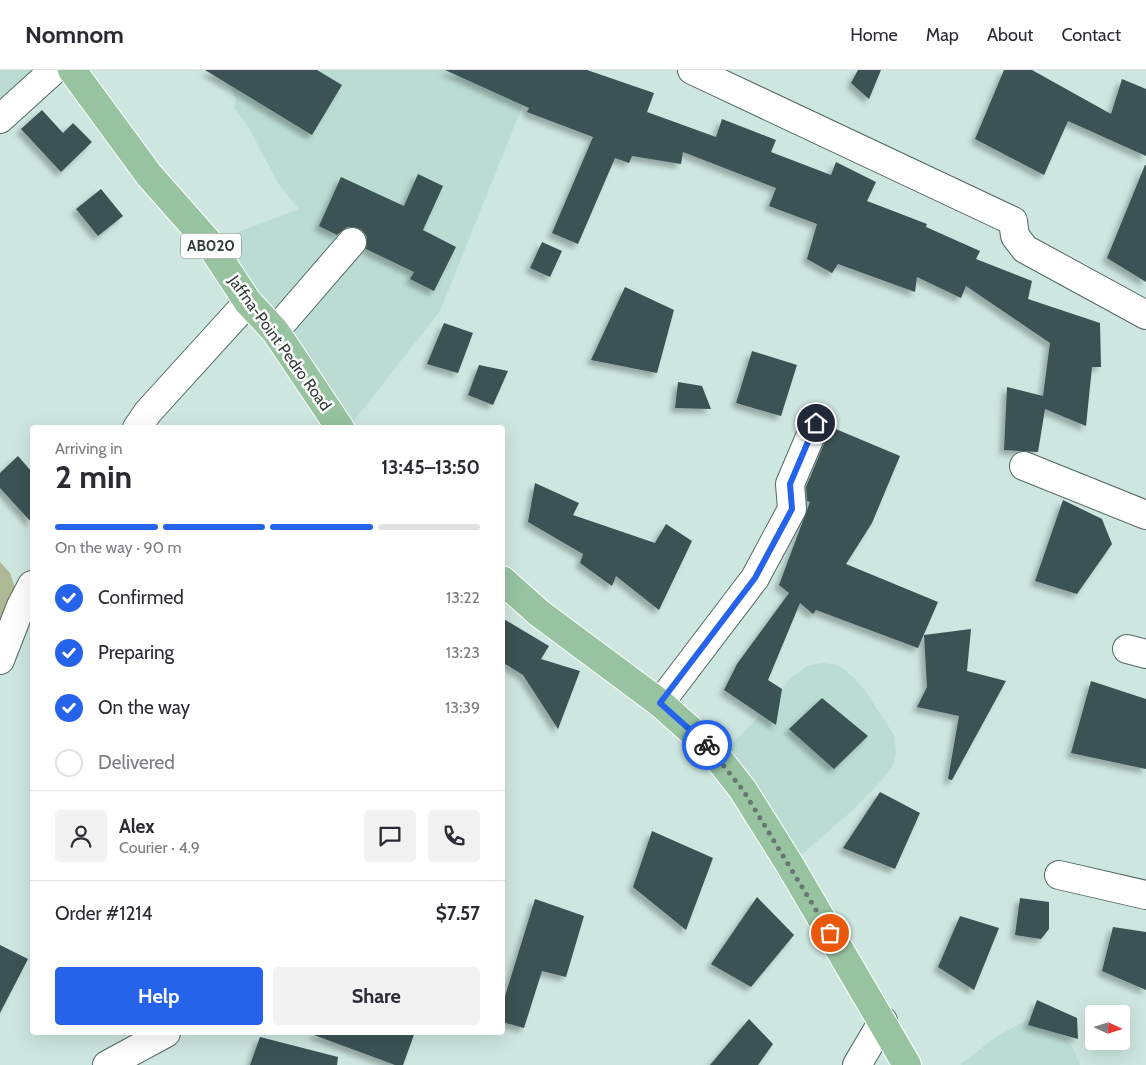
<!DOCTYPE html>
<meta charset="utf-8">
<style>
:root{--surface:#fff;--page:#f2f2f3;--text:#2b2b33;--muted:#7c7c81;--line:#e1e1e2;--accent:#2563eb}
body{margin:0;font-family:Cabin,sans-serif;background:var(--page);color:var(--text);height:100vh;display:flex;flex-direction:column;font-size:19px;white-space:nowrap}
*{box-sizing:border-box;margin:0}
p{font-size:16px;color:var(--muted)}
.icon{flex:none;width:28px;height:28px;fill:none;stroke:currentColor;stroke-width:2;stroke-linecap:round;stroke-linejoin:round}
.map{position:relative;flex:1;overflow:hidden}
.side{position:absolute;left:30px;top:355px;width:475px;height:610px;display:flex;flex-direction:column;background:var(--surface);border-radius:5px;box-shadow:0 5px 20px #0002}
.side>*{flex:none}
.needle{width:32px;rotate:94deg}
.fabs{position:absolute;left:1085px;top:935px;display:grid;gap:10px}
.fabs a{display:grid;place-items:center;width:45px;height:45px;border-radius:5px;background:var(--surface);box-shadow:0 5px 20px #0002;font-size:25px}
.pin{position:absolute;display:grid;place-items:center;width:42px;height:42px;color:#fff;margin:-21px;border:2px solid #fff;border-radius:50%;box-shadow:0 1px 5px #0007}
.courier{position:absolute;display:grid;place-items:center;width:50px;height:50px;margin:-25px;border:4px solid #2563eb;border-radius:50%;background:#fff;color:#222;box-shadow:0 1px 6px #0007}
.overview em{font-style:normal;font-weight:800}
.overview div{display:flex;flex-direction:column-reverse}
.overview{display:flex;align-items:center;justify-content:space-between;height:85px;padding:0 25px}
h1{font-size:32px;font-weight:800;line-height:38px}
.bar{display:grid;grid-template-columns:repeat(4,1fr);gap:8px 5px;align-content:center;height:60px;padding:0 25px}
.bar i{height:6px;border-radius:4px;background:var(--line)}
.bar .current{background:var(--accent)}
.bar p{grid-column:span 4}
.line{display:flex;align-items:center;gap:12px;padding:0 25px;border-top:1px solid var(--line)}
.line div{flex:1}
.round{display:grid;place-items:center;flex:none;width:52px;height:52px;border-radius:5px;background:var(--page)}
ol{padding:0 25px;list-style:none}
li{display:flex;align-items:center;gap:15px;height:55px}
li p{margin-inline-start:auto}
li .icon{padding:5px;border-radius:50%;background:var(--accent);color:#fff;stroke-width:4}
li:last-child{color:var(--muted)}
li i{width:28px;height:28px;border:2px solid var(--line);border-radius:50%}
.cta{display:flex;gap:10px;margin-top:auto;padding:10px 25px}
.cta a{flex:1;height:58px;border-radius:5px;background:var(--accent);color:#fff;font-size:20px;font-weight:800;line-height:58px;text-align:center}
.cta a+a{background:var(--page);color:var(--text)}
header{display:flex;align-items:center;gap:30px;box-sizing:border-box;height:70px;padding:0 25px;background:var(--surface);border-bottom:1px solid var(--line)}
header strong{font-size:24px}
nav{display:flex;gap:28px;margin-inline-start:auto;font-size:18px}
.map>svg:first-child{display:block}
.built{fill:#badcd3}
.green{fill:#aeb895}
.building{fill:#3b5255;filter:url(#shadow)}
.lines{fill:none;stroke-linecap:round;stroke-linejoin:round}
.minor-casing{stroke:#526963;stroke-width:30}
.tertiary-casing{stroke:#526963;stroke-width:30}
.primary-casing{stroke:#fff;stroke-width:30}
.minor{stroke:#fff;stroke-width:28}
.tertiary{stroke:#fff;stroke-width:28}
.primary{stroke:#97c3a0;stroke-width:28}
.done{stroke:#677672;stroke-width:5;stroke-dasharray:0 9}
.route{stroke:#2563eb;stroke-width:6}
.labels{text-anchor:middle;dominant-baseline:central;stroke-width:5;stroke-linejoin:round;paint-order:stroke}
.shield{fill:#fff;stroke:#6e7573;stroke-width:1}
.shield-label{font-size:15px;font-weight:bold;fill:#303a37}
.street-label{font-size:16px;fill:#303a37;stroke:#fff}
</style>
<header>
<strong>Nomnom</strong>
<nav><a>Home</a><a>Map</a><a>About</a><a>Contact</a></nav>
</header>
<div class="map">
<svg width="1146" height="995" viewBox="0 0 1146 995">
<defs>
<filter id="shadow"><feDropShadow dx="-4.5" dy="4.5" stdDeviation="2.5" flood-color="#0004"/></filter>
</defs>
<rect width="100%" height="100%" fill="#cde6df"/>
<!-- built -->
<path class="built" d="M 0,0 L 54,0 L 0,49 Z
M 216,0 L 537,0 L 440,241 L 349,357 L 209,173 L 299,139 L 278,113 L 248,56 L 234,38 L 236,31 L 234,23 Z
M 823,593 L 838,595 L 852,606 L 864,619 L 894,665 L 896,682 L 892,698 L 880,712 L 854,739 L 790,795 L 718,688 L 770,635 L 789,609 L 809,595 Z
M 1027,950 L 1044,953 L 1058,960 L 1073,978 L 1080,995 L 960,995 L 997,966 Z"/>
<!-- green -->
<path class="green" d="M 0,492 L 10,503 L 21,536 L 0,590 Z"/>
<!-- building -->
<path class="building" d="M 205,0 L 317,0 L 342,15 L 312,65 Z
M 445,0 L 587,0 L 654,23 L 647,42 L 716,67 L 722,49 L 776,70 L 771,82 L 831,105 L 836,92 L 876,112 L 867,131 L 927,154 L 926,157 L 980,181 L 976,189 L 1032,211 L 1028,229 L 1100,253 L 1101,297 L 1092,297 L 1086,356 L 1045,339 L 1038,382 L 1004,380 L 1007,317 L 1043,326 L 1050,273 L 966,216 L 961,228 L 917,207 L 915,222 L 838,194 L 832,203 L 807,189 L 817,154 L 769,136 L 776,118 L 683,82 L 681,94 L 632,86 L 629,93 L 615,88 L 578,174 L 552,163 L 593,67 L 527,42 L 529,38 Z
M 858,0 L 881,0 L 869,29 L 851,13 Z
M 1004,0 L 1032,0 L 1111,44 L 1122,9 L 1146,19 L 1146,86 L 1068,51 L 1044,105 L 975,69 Z
M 42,40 L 63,63 L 73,53 L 92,72 L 61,102 L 21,59 Z
M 1145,95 L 1146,95 L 1146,212 L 1107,188 Z
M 418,104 L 443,116 L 423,160 L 456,177 L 434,221 L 410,209 L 414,202 L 366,179 L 367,167 L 362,160 L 354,157 L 347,157 L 337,165 L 319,156 L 341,107 L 404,136 Z
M 101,119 L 123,146 L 98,166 L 76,139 Z
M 542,172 L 562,181 L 550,207 L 530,198 Z
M 625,217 L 674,240 L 657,303 L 591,290 Z
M 444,253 L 473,263 L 458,303 L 427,294 Z
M 752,281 L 797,295 L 781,346 L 736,333 Z
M 479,295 L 508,301 L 493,335 L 468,325 Z
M 678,312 L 702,316 L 711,339 L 675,338 Z
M 831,357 L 900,386 L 872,453 L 846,494 L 938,532 L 918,578 L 816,540 L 813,544 L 800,533 L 768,610 L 782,619 L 776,655 L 724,620 L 737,594 L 789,523 L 779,515 L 810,432 L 807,431 L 806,417 Z
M 18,386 L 32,402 L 32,453 L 0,418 L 0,403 Z
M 535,413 L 579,433 L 573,445 L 655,473 L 666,454 L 692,471 L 659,540 L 616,506 L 612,516 L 580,493 L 583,484 L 528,452 Z
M 1063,430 L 1102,449 L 1112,474 L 1077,524 L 1035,511 Z
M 502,548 L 549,576 L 541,589 L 580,601 L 558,659 L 523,605 L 502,592 Z
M 971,559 L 967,601 L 1006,611 L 952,710 L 948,709 L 959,646 L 917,637 L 927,617 L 924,565 Z
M 1091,611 L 1146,629 L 1146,699 L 1071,683 Z
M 822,628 L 868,666 L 834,699 L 789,659 Z
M 880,722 L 920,743 L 895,799 L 843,778 Z
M 652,761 L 713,788 L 686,860 L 633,817 Z
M 757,827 L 794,865 L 751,917 L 711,894 Z
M 1020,828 L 1049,832 L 1049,859 L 1041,869 L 1015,865 Z
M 535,829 L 584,846 L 566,907 L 542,901 L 524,958 L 502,952 L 502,936 Z
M 960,846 L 999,858 L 974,920 L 938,897 Z
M 1113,857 L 1146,862 L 1146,920 L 1102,901 Z
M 0,875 L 28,889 L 0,943 Z
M 1037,930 L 1077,948 L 1078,969 L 1028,955 Z
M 749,949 L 773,974 L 758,995 L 710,995 Z
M 314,962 L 415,962 L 403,995 L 395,995 L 314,965 Z
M 260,967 L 338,987 L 337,995 L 250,995 Z"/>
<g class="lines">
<defs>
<path id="minor" d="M 692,0 L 1013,151 L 1015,166 L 1025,179 L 1146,245
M 275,261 L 352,172
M 137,358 L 148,342 L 248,232
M 1024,396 L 1146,445
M 1127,579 L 1146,584
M 0,590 L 21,536 L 32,515
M 660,633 L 755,508 L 792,439 L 790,414 L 816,353
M 1059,805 L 1146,825
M 107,995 L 166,963
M 857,995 L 883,951"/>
<path id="tertiary" d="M 0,49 L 54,0"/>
<path id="primary" d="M 72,0 L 149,105 L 209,173 L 248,232 L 275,261 L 340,358
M 502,510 L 539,543 L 660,633 L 705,673 L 718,688 L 743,720 L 790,795 L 907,995"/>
</defs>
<!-- minor casing -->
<use href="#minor" class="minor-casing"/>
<!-- tertiary casing -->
<use href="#tertiary" class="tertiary-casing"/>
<!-- primary casing -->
<use href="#primary" class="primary-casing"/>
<!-- minor -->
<use href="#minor" class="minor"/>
<!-- tertiary -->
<use href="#tertiary" class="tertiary"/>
<!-- primary -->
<use href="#primary" class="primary"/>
</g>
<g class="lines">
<!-- done -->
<path class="done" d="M 707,675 L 743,720 L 830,863"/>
<!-- route -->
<path class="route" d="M 707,675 L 660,633 L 755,508 L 792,439 L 790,414 L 816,353"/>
</g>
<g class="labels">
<!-- shield labels -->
<rect class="shield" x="181" y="163.5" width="60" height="25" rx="4"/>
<g class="shield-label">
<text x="211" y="176">AB020</text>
</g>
<!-- street labels -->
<g class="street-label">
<text transform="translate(280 273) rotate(54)">Jaffna-Point Pedro Road</text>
</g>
</g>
</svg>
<div class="fabs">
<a><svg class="needle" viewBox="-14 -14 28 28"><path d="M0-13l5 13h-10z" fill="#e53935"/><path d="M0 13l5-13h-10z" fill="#7c7c81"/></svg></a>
</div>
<div class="pin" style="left:830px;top:863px;background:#ea580c"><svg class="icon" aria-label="bag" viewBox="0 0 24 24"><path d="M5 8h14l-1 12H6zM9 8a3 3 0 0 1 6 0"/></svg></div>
<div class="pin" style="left:816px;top:353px;background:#1f2937"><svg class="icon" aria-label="home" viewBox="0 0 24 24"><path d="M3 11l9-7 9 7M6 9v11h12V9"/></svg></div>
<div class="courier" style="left:707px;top:675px"><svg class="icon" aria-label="bike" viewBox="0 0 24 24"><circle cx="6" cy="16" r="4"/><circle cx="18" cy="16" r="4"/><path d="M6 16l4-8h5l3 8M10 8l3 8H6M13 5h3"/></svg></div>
<section class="side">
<div class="overview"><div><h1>2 min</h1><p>Arriving in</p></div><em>13:45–13:50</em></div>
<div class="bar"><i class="current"></i><i class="current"></i><i class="current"></i><i></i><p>On the way · 90 m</p></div>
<ol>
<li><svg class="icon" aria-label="check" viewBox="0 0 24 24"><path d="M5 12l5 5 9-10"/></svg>Confirmed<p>13:22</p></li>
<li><svg class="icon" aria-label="check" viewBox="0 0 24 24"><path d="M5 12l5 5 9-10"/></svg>Preparing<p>13:23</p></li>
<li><svg class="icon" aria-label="check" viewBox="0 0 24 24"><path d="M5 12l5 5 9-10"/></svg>On the way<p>13:39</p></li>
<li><i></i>Delivered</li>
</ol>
<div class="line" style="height:90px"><a class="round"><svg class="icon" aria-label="person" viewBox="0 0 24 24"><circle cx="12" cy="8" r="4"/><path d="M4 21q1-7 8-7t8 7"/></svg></a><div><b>Alex</b><p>Courier · 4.9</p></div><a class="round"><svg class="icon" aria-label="chat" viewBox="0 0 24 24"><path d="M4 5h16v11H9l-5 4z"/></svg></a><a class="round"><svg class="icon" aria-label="phone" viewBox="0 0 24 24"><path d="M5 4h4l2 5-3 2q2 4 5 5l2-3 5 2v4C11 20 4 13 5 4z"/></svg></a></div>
<div class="line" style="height:65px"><div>Order #1214</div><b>$7.57</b></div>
<div class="cta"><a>Help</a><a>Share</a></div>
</section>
</div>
